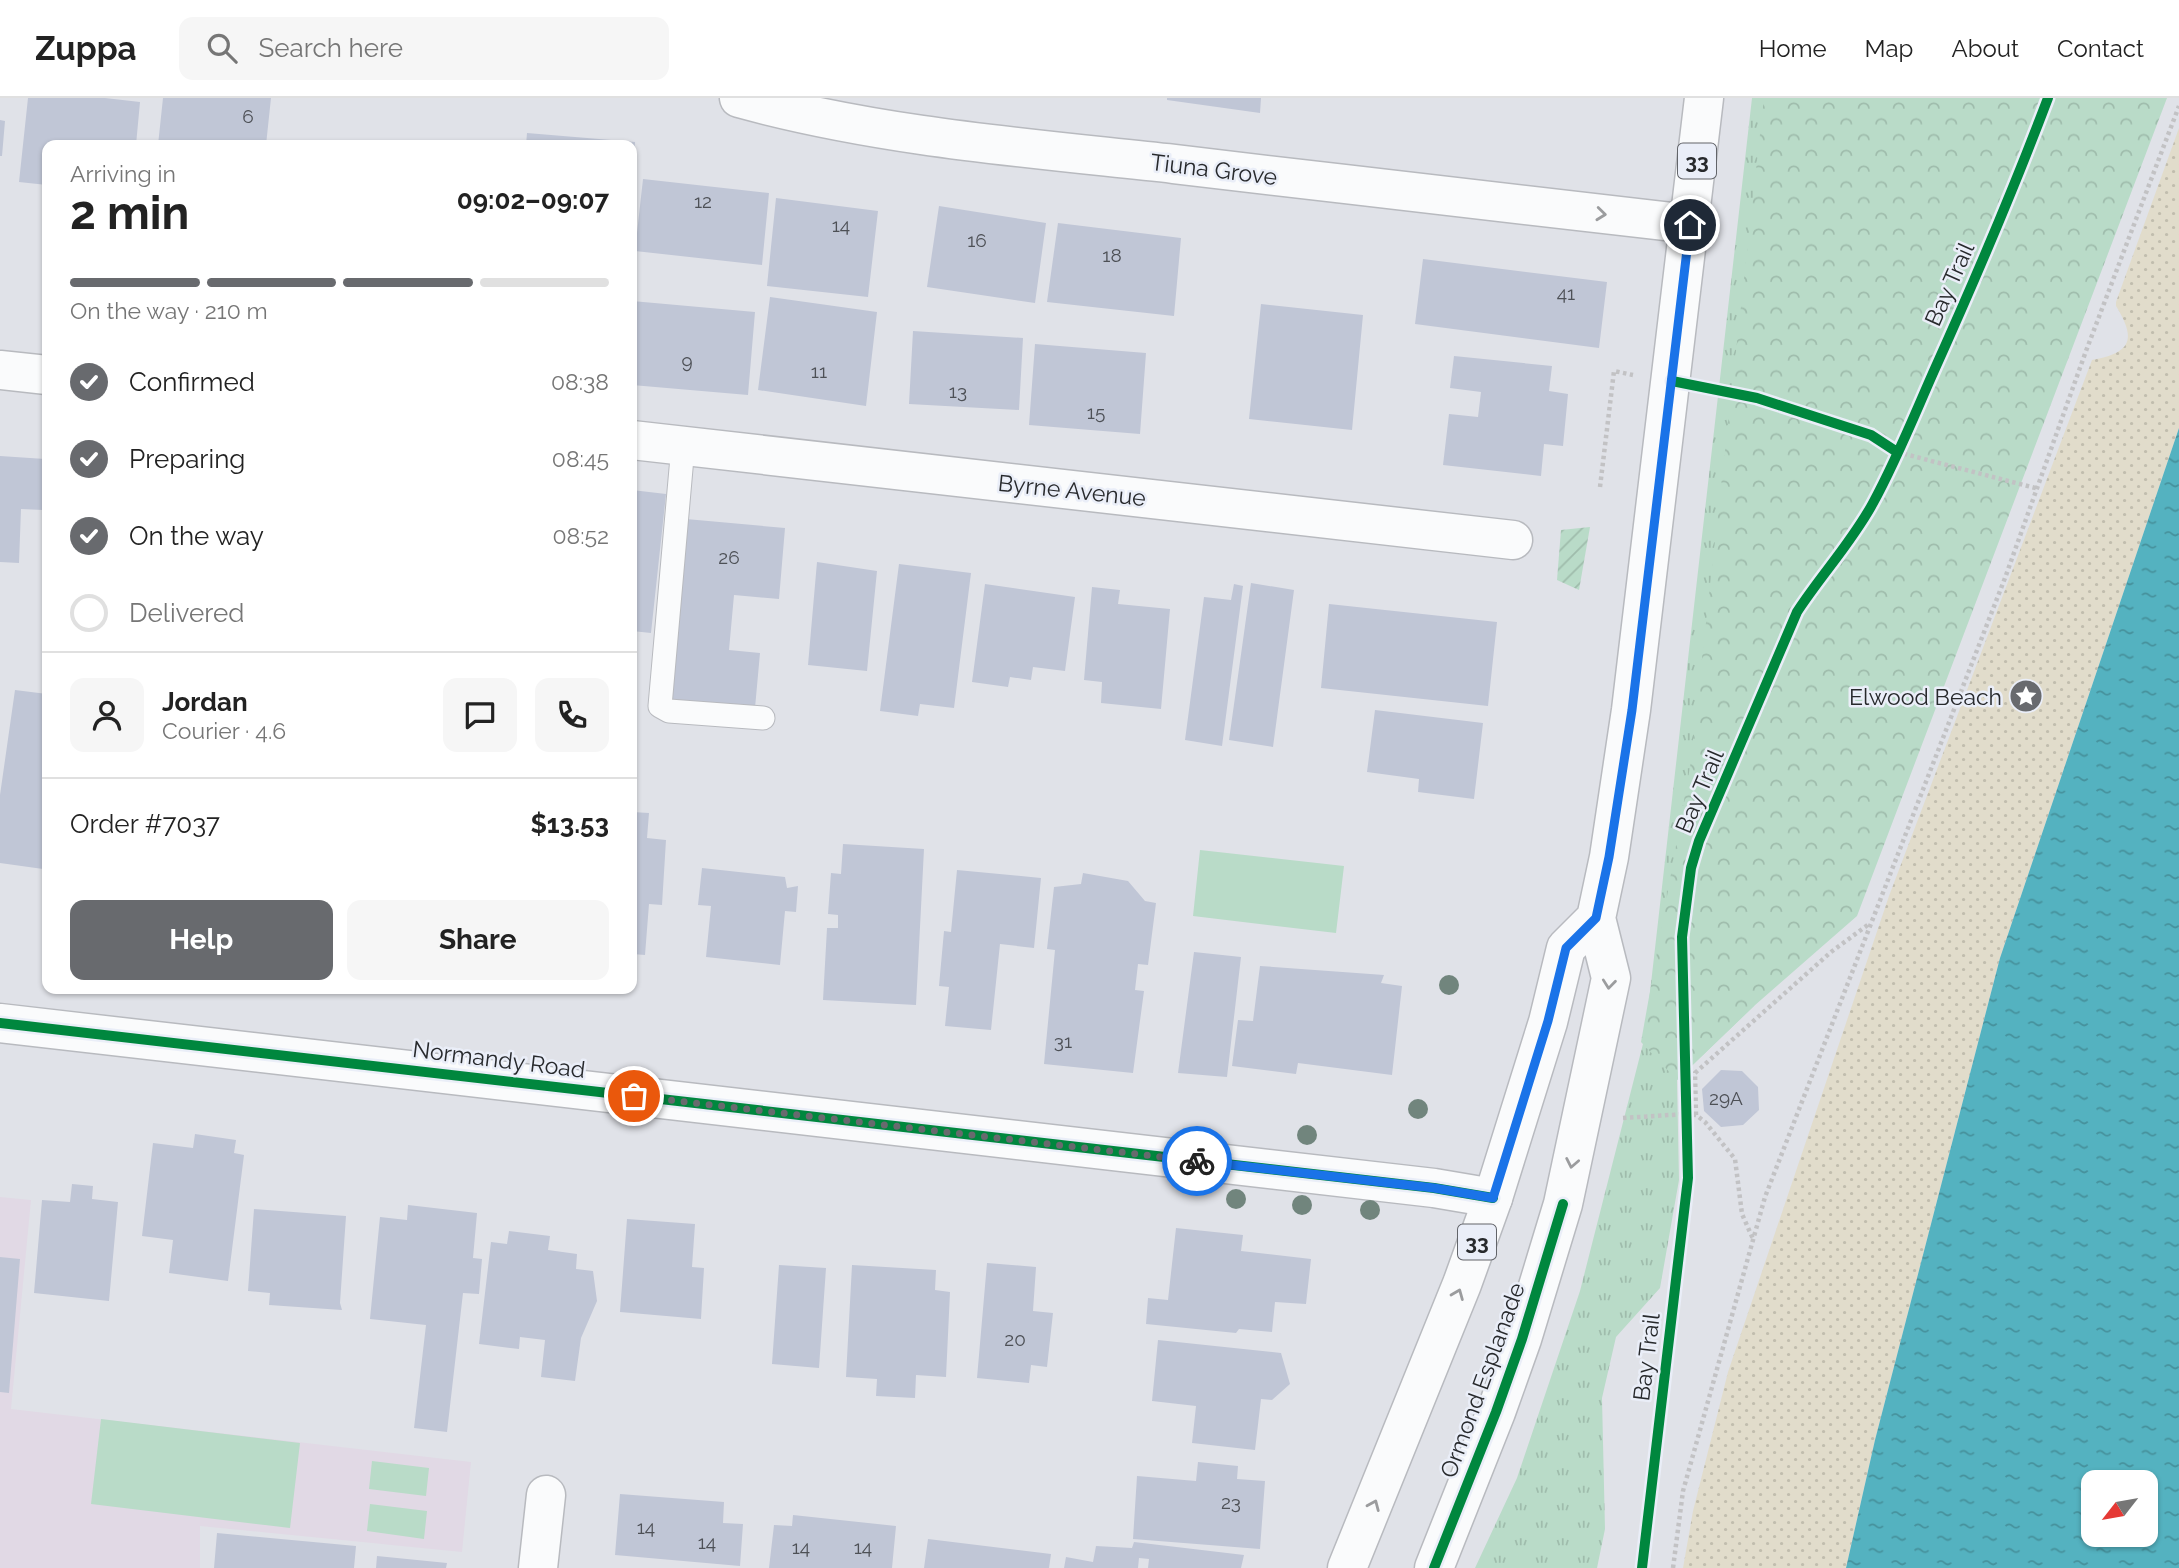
<!DOCTYPE html>
<meta charset="utf-8">
<style>
:root{--surface:#fff;--page:#f6f6f6;--text:#222;--muted:#767676;--line:#e0e0e0;--accent:#686a6e}
body{margin:0;font-family:Raleway,sans-serif;background:var(--page);color:var(--text);height:100vh;display:flex;flex-direction:column;font-size:26px;white-space:nowrap}
*{box-sizing:border-box;margin:0}
p{font-size:23px;color:var(--muted)}
.icon{flex:none;width:38px;height:38px;fill:none;stroke:currentColor;stroke-width:2;stroke-linecap:round;stroke-linejoin:round}
.map{position:relative;flex:1;overflow:hidden}
.panel{position:absolute;left:42px;top:42px;width:595px;height:854px;display:flex;flex-direction:column;background:var(--surface);border-radius:14px;box-shadow:0 2px 5px #0004}
.panel>*{flex:none}
.needle{width:46px;rotate:239deg}
.controls{position:absolute;left:2081px;top:1372px;display:grid;gap:14px}
.controls a{display:grid;place-items:center;width:77px;height:77px;border-radius:14px;background:var(--surface);box-shadow:0 2px 5px #0004;font-size:35px}
.pin{position:absolute;display:grid;place-items:center;width:60px;height:60px;color:#fff;margin:-30px;border:4px solid #fff;border-radius:50%;box-shadow:0 2px 7px #0007}
.courier{position:absolute;display:grid;place-items:center;width:70px;height:70px;margin:-35px;border:5px solid #1a73e8;border-radius:50%;background:#fff;color:#222;box-shadow:0 2px 9px #0007}
.head em{font-style:normal;font-weight:700}
.head div{display:flex;flex-direction:column-reverse}
.head{display:flex;align-items:center;justify-content:space-between;height:119px;padding:0 28px}
h1{font-size:46px;font-weight:700;line-height:52px}
.bar{display:grid;grid-template-columns:repeat(4,1fr);gap:10px 7px;align-content:center;height:84px;padding:0 28px}
.bar i{height:9px;border-radius:5px;background:var(--line)}
.bar .selected{background:var(--accent)}
.bar p{grid-column:span 4}
.line{display:flex;align-items:center;gap:18px;padding:0 28px;border-top:2px solid var(--line)}
.line div{flex:1}
.round{display:grid;place-items:center;flex:none;width:74px;height:74px;border-radius:14px;background:var(--page)}
ol{padding:0 28px;list-style:none}
li{display:flex;align-items:center;gap:21px;height:77px}
li p{margin-inline-start:auto}
li .icon{padding:7px;border-radius:50%;background:var(--accent);color:#fff;stroke-width:4}
li:last-child{color:var(--muted)}
li i{width:38px;height:38px;border:4px solid var(--line);border-radius:50%}
.action{display:flex;gap:14px;margin-top:auto;padding:14px 28px}
.action a{flex:1;height:80px;border-radius:14px;background:var(--accent);color:#fff;font-size:28px;font-weight:700;line-height:80px;text-align:center}
.action a+a{background:var(--page);color:var(--text)}
header{display:flex;align-items:center;gap:42px;box-sizing:border-box;height:98px;padding:0 35px;background:var(--surface);border-bottom:2px solid var(--line)}
header strong{font-size:33px}
nav{display:flex;gap:38px;margin-inline-start:auto;font-size:24px}
.search{width:490px;height:63px;background:var(--page);display:flex;align-items:center;gap:18px;box-sizing:border-box;padding:0 24px;border-radius:14px;color:var(--muted);font-size:26px}
.map>svg:first-child{display:block}
.education{fill:#e1d9e5}
.grass{fill:url(#grass-tufts)}
.forest{fill:url(#forest-crowns)}
.sand{fill:url(#sand-dots)}
.garden{fill:url(#garden-furrows)}
.pitch{fill:#b9dbc8}
.water{fill:url(#water-ripples);fill-rule:evenodd}
.building{fill:#c0c6d6}
.lines{fill:none;stroke-linecap:round;stroke-linejoin:round}
.service-casing{stroke:#b8babf;stroke-width:25}
.minor-casing{stroke:#b8babf;stroke-width:41}
.primary-casing{stroke:#b8babf;stroke-width:41}
.path{stroke:#c2c2c4;stroke-width:4.5;stroke-dasharray:3.5 3.5;stroke-linecap:butt}
.service{stroke:#fafbfc;stroke-width:23}
.minor{stroke:#fafbfc;stroke-width:38}
.primary{stroke:#fafbfc;stroke-width:38}
.cycleway-casing{stroke:#eaeef8;stroke-width:15}
.cycleway{stroke:#00873e;stroke-width:10}
.tree{fill:#71857d}
.oneway{stroke:#9b9c9e}
.done{stroke:#686a6e;stroke-width:7;stroke-dasharray:0 12.6}
.route{stroke:#1a73e8;stroke-width:9}
.labels{text-anchor:middle;dominant-baseline:central;stroke-width:5;stroke-linejoin:round;paint-order:stroke}
.number-label{font-size:19px;fill:#4d5056}
.shield{fill:#eaeef8;stroke:#626469;stroke-width:2}
.shield-label{font-size:21px;font-weight:bold;fill:#27292c}
.street-label{font-size:23px;fill:#27292c;stroke:#eaeef8}
.poi-label{font-size:23px;fill:#27292c;stroke:#eaeef8;text-anchor:end}
</style>
<header>
<strong>Zuppa</strong>
<div class="search"><svg class="icon" aria-label="search" viewBox="0 0 24 24"><circle cx="10" cy="10" r="6"/><path d="M15 15l6 6"/></svg>Search here</div>
<nav><a>Home</a><a>Map</a><a>About</a><a>Contact</a></nav>
</header>
<div class="map">
<svg width="2179" height="1470" viewBox="0 0 2179 1470">
<defs>
<pattern id="grass-tufts" width="24" height="20" patternUnits="userSpaceOnUse" patternTransform="scale(1.75)"><rect width="24" height="20" fill="#b9dbc8"/><path d="M3 7l-1-3M5 7V3M7 7l1-3M15 17l-1-3M17 17v-4M19 17l1-3" fill="none" stroke="#9fbcac"/></pattern>
<pattern id="forest-crowns" width="20" height="18" patternUnits="userSpaceOnUse" patternTransform="scale(1.75)"><rect width="20" height="18" fill="#b9dbc8"/><path d="M2 6a3 3 0 1 1 6 0M12 15a3 3 0 1 1 6 0" fill="none" stroke="#9fbcac"/></pattern>
<pattern id="sand-dots" width="8" height="8" patternUnits="userSpaceOnUse" patternTransform="scale(1.75)"><rect width="8" height="8" fill="#e1dccb"/><path d="M2 2h.1M6 6h.1" fill="none" stroke="#c1bdae" stroke-width="1.8" stroke-linecap="round"/></pattern>
<pattern id="garden-furrows" width="10" height="10" patternUnits="userSpaceOnUse" patternTransform="scale(1.75)"><rect width="10" height="10" fill="#b9dbc8"/><path d="M-1 1l2-2M0 10L10 0M9 11l2-2" fill="none" stroke="#9fbcac"/></pattern>
<pattern id="water-ripples" width="26" height="14" patternUnits="userSpaceOnUse" patternTransform="scale(1.75)"><rect width="26" height="14" fill="#54b2c0"/><path d="M2 4q2-2 4 0t4 0M15 11q2-2 4 0t4 0" fill="none" stroke="#46919c"/></pattern>
</defs>
<rect width="100%" height="100%" fill="#e0e2e8"/>
<!-- education -->
<path class="education" d="M 0,1099 L 31,1102 L 11,1311 L 471,1364 L 462,1454 L 200,1428 L 200,1470 L 0,1470 Z"/>
<!-- grass -->
<path class="grass" d="M 1752,0 L 1997,0 L 1754,908 L 1677,982 L 1679,1082 L 1660,1190 L 1616,1239 L 1602,1300 L 1605,1431 L 1597,1470 L 1475,1470 L 1517,1380 L 1580,1193 L 1645,938 Z"/>
<!-- forest -->
<path class="forest" d="M 1764,0 L 2167,0 L 1857,818 L 1754,908 L 1677,982 L 1641,944 L 1690,669 Z"/>
<!-- sand -->
<path class="sand" d="M 2179,30 L 2179,330 L 2000,860 L 1875,1342 L 1846,1470 L 1683,1470 L 1693,1413 L 1728,1274 L 1889,798 L 2092,262 C 2131,255 2137,242 2116,208 L 2116,204 Z"/>
<!-- garden -->
<path class="garden" d="M 1590,429 L 1579,492 L 1557,482 L 1561,432 Z"/>
<!-- pitch -->
<path class="pitch" d="M 1200,752 L 1344,768 L 1336,835 L 1193,818 Z
M 101,1321 L 300,1345 L 290,1430 L 91,1406 Z
M 372,1363 L 429,1370 L 426,1398 L 369,1391 Z
M 370,1406 L 427,1413 L 424,1441 L 367,1433 Z"/>
<!-- water -->
<path class="water" d="M 2179,330 L 2179,1470 L 1846,1470 L 1875,1342 L 2000,860 ZM 2093,1384 L 2146,1384 L 2146,1437 L 2093,1437 Z"/>
<!-- building -->
<path class="building" d="M 28,0 L 105,0 L 140,4 L 136,47 L 47,47 L 47,87 L 19,84 Z
M 163,0 L 271,0 L 266,47 L 158,47 Z
M 1167,0 L 1261,0 L 1260,15 L 1167,2 Z
M 0,22 L 5,23 L 2,58 L 0,58 Z
M 527,35 L 635,44 L 634,61 L 632,61 L 632,47 L 526,47 Z
M 643,81 L 769,95 L 762,167 L 635,153 Z
M 776,100 L 878,113 L 868,199 L 767,188 Z
M 939,108 L 1046,125 L 1035,205 L 927,189 Z
M 1058,125 L 1181,140 L 1174,218 L 1047,204 Z
M 1423,161 L 1607,184 L 1599,250 L 1415,226 Z
M 770,199 L 877,214 L 866,308 L 758,292 Z
M 632,203 L 755,214 L 748,297 L 632,287 Z
M 1261,206 L 1363,217 L 1352,332 L 1249,321 Z
M 913,233 L 1023,240 L 1019,312 L 909,306 Z
M 1035,246 L 1146,255 L 1140,336 L 1029,327 Z
M 1454,258 L 1552,268 L 1549,293 L 1568,296 L 1563,348 L 1544,346 L 1541,378 L 1443,367 L 1449,316 L 1478,319 L 1481,294 L 1450,290 Z
M 0,358 L 45,361 L 43,412 L 21,411 L 19,465 L 0,464 Z
M 632,392 L 666,396 L 651,535 L 632,533 Z
M 686,421 L 785,430 L 779,501 L 734,497 L 729,552 L 760,555 L 754,621 L 669,613 Z
M 817,464 L 877,473 L 867,573 L 808,567 Z
M 899,466 L 971,475 L 954,610 L 920,606 L 918,618 L 880,613 Z
M 1251,485 L 1294,492 L 1273,649 L 1229,642 Z
M 985,486 L 1075,499 L 1065,573 L 1033,569 L 1031,582 L 1010,579 L 1008,589 L 972,584 Z
M 1234,486 L 1243,488 L 1222,648 L 1185,642 L 1204,499 L 1231,502 Z
M 1092,489 L 1120,492 L 1118,506 L 1170,511 L 1161,611 L 1101,605 L 1102,584 L 1084,582 Z
M 1329,506 L 1497,524 L 1488,608 L 1321,590 Z
M 15,592 L 47,596 L 47,741 L 43,771 L 0,765 L 0,697 Z
M 1375,612 L 1483,625 L 1474,701 L 1418,694 L 1419,681 L 1367,674 Z
M 632,714 L 649,715 L 647,740 L 666,742 L 662,807 L 649,806 L 645,857 L 632,856 Z
M 843,746 L 924,751 L 916,907 L 823,902 L 827,830 L 838,830 L 838,817 L 828,816 L 831,775 L 841,776 Z
M 702,770 L 785,779 L 787,790 L 798,788 L 796,814 L 785,813 L 780,867 L 706,859 L 711,808 L 698,807 Z
M 957,772 L 1041,780 L 1034,850 L 1000,846 L 991,932 L 945,928 L 949,889 L 939,888 L 944,833 L 951,834 Z
M 1083,775 L 1128,783 L 1145,803 L 1156,805 L 1148,867 L 1138,866 L 1135,892 L 1144,893 L 1133,975 L 1044,966 L 1055,852 L 1047,851 L 1054,789 L 1081,786 Z
M 1194,854 L 1241,859 L 1227,979 L 1178,975 Z
M 1260,868 L 1384,877 L 1381,885 L 1402,888 L 1392,977 L 1298,965 L 1296,976 L 1232,968 L 1238,922 L 1253,923 Z
M 1721,972 L 1742,973 L 1758,989 L 1759,1012 L 1743,1027 L 1721,1029 L 1704,1013 L 1702,991 Z
M 195,1036 L 236,1042 L 234,1055 L 244,1057 L 228,1183 L 169,1175 L 173,1142 L 142,1138 L 153,1045 L 193,1050 Z
M 72,1086 L 93,1088 L 92,1101 L 118,1104 L 109,1203 L 34,1195 L 42,1102 L 70,1104 Z
M 408,1107 L 477,1115 L 473,1160 L 482,1161 L 479,1196 L 463,1195 L 447,1334 L 414,1330 L 426,1227 L 370,1221 L 380,1119 L 407,1122 Z
M 254,1111 L 346,1118 L 340,1205 L 342,1212 L 269,1207 L 270,1195 L 248,1193 Z
M 627,1121 L 695,1126 L 692,1169 L 704,1170 L 701,1221 L 620,1214 Z
M 1176,1130 L 1243,1137 L 1241,1153 L 1311,1161 L 1306,1206 L 1275,1204 L 1272,1234 L 1239,1231 L 1236,1235 L 1146,1226 L 1148,1200 L 1168,1202 Z
M 509,1133 L 550,1138 L 548,1152 L 577,1156 L 576,1171 L 593,1173 L 597,1203 L 581,1240 L 575,1283 L 541,1279 L 545,1242 L 520,1239 L 519,1251 L 479,1246 L 491,1144 L 507,1146 Z
M 0,1159 L 20,1161 L 9,1295 L 0,1294 Z
M 987,1165 L 1036,1169 L 1033,1213 L 1053,1215 L 1047,1269 L 1031,1267 L 1029,1285 L 977,1280 Z
M 779,1167 L 826,1170 L 819,1270 L 772,1266 Z
M 852,1167 L 936,1172 L 935,1192 L 950,1194 L 946,1279 L 916,1277 L 915,1300 L 876,1298 L 877,1281 L 846,1279 Z
M 1158,1242 L 1281,1255 L 1290,1286 L 1272,1302 L 1261,1301 L 1255,1352 L 1192,1345 L 1196,1308 L 1152,1303 Z
M 1198,1364 L 1238,1368 L 1237,1381 L 1265,1383 L 1260,1451 L 1133,1441 L 1137,1378 L 1196,1383 Z
M 620,1396 L 724,1404 L 723,1425 L 743,1426 L 740,1468 L 615,1457 Z
M 793,1417 L 896,1428 L 892,1470 L 769,1470 L 774,1427 L 792,1428 Z
M 217,1435 L 356,1448 L 354,1470 L 214,1470 Z
M 928,1441 L 1051,1456 L 1049,1470 L 924,1470 Z
M 1134,1444 L 1244,1457 L 1241,1470 L 1148,1470 L 1149,1461 L 1139,1460 L 1138,1470 L 1064,1470 L 1066,1459 L 1093,1464 L 1096,1448 L 1132,1450 Z
M 377,1458 L 447,1465 L 446,1470 L 376,1470 Z"/>
<g class="lines">
<defs>
<path id="service" d="M 683,348 L 660,608 L 669,613 L 763,620"/>
<path id="minor" d="M 739,0 C 881,39 1029,50 1174,66 C 1346,86 1518,107 1690,126
M 0,272 L 47,277
M 632,342 L 1513,442
M 0,925 L 1434,1090 L 1493,1100
M 538,1470 L 546,1397"/>
<path id="primary" d="M 1347,1470 L 1462,1186 L 1493,1100 L 1548,924 L 1566,850 L 1596,820
M 1434,1470 L 1496,1314 L 1522,1241 L 1563,1106 L 1611,880 L 1596,820 L 1609,759 L 1631,612 L 1704,0"/>
</defs>
<!-- service casing -->
<use href="#service" class="service-casing"/>
<!-- minor casing -->
<use href="#minor" class="minor-casing"/>
<!-- primary casing -->
<use href="#primary" class="primary-casing"/>
<!-- path -->
<path class="path" d="M 1897,354 L 2039,391
M 1600,389 L 1614,273 L 1633,277
M 1696,1017 L 1695,975 L 1831,854 L 1869,826
M 1623,1020 L 1686,1016 L 1696,1017 L 1705,1024 L 1735,1061 L 1742,1116 L 1753,1141
M 1673,1470 L 1683,1393 L 1765,1099 L 2005,480 L 2086,253 L 2179,8"/>
<!-- service -->
<use href="#service" class="service"/>
<!-- minor -->
<use href="#minor" class="minor"/>
<!-- primary -->
<use href="#primary" class="primary"/>
<defs>
<path id="cycleway" d="M 1672,283 L 1757,300 L 1871,337 L 1897,354
M 0,925 L 1434,1090 L 1493,1100
M 1434,1470 L 1496,1314 L 1522,1241 L 1563,1106
M 1642,1470 L 1688,1080 L 1682,839 L 1691,770 L 1699,743 L 1797,514 C 1821,477 1852,444 1873,405 C 1896,363 1914,318 1933,275 C 1974,184 2013,93 2048,0"/>
</defs>
<!-- cycleway casing -->
<use href="#cycleway" class="cycleway-casing"/>
<!-- cycleway -->
<use href="#cycleway" class="cycleway"/>
</g>
<!-- trees -->
<g class="tree">
<circle cx="1449" cy="887" r="10"/>
<circle cx="1418" cy="1011" r="10"/>
<circle cx="1307" cy="1037" r="10"/>
<circle cx="1236" cy="1101" r="10"/>
<circle cx="1302" cy="1107" r="10"/>
<circle cx="1370" cy="1112" r="10"/>
</g>
<!-- one-way arrows -->
<defs><path id="oneway-chevron" d="M-2-3.5L2.5 0L-2 3.5" fill="none" stroke-width="1.6" stroke-linecap="round" stroke-linejoin="round" transform="scale(1.75)"/></defs>
<g class="oneway">
<use href="#oneway-chevron" transform="translate(1601 116) rotate(6)"/>
<use href="#oneway-chevron" transform="translate(1609 886) rotate(96)"/>
<use href="#oneway-chevron" transform="translate(1572 1065) rotate(101)"/>
<use href="#oneway-chevron" transform="translate(1458 1196) rotate(-68)"/>
<use href="#oneway-chevron" transform="translate(1374 1407) rotate(-67)"/>
</g>
<g class="lines">
<!-- done -->
<path class="done" d="M 634,998 L 1197,1063"/>
<!-- route -->
<path class="route" d="M 1197,1063 L 1434,1090 L 1493,1100 L 1548,923 L 1566,850 L 1596,820 L 1609,759 L 1632,612 L 1690,127"/>
</g>
<!-- icons -->
<defs>
<symbol id="sight-disc" viewBox="-11 -11 22 22"><circle r="9.5" fill="#686a6e" stroke="#eaeef8"/><path d="M0-6L1.8-2.2L6-1.7L2.9 1.2L3.7 5.4L0 3.3L-3.7 5.4L-2.9 1.2L-6-1.7L-1.8-2.2Z" fill="#fff"/></symbol>
</defs>
<g fill-rule="evenodd">
<use href="#sight-disc" x="2007" y="579" width="38" height="38"/>
</g>
<g class="labels">
<!-- number labels -->
<g class="number-label">
<text x="248" y="18">6</text>
<text x="703" y="103">12</text>
<text x="841" y="127">14</text>
<text x="977" y="142">16</text>
<text x="1112" y="157">18</text>
<text x="1566" y="195">41</text>
<text x="687" y="263">9</text>
<text x="819" y="273">11</text>
<text x="958" y="293">13</text>
<text x="1096" y="314">15</text>
<text x="729" y="459">26</text>
<text x="1063" y="943">31</text>
<text x="1726" y="1000">29A</text>
<text x="1015" y="1241">20</text>
<text x="1231" y="1404">23</text>
<text x="646" y="1429">14</text>
<text x="707" y="1444">14</text>
<text x="801" y="1449">14</text>
<text x="863" y="1449">14</text>
</g>
<!-- shield labels -->
<g class="shield">
<rect x="1678" y="45.5" width="38" height="35" rx="5"/>
<rect x="1458" y="1126.5" width="38" height="35" rx="5"/>
</g>
<g class="shield-label">
<text x="1697" y="63">33</text>
<text x="1477" y="1144">33</text>
</g>
<!-- street labels -->
<g class="street-label">
<text transform="translate(1214 71) rotate(7)">Tiuna Grove</text>
<text transform="translate(1949 186) rotate(-66)">Bay Trail</text>
<text transform="translate(1072 392) rotate(6)">Byrne Avenue</text>
<text transform="translate(1699 693) rotate(-67)">Bay Trail</text>
<text transform="translate(499 961) rotate(7)">Normandy Road</text>
<text transform="translate(1646 1259) rotate(-83)">Bay Trail</text>
<text transform="translate(1482 1282) rotate(-70)">Ormond Esplanade</text>
</g>
<!-- poi labels -->
<g class="poi-label">
<text x="2002" y="598">Elwood Beach</text>
</g>
</g>
</svg>
<div class="controls">
<a><svg class="needle" viewBox="-14 -14 28 28"><path d="M0-13l5 13h-10z" fill="#e53935"/><path d="M0 13l5-13h-10z" fill="#767676"/></svg></a>
</div>
<div class="pin" style="left:634px;top:998px;background:#ea580c"><svg class="icon" aria-label="bag" viewBox="0 0 24 24"><path d="M5 8h14l-1 12H6zM9 8a3 3 0 0 1 6 0"/></svg></div>
<div class="pin" style="left:1690px;top:127px;background:#1f2937"><svg class="icon" aria-label="home" viewBox="0 0 24 24"><path d="M3 11l9-7 9 7M6 9v11h12V9"/></svg></div>
<div class="courier" style="left:1197px;top:1063px"><svg class="icon" aria-label="bike" viewBox="0 0 24 24"><circle cx="6" cy="16" r="4"/><circle cx="18" cy="16" r="4"/><path d="M6 16l4-8h5l3 8M10 8l3 8H6M13 5h3"/></svg></div>
<section class="panel">
<div class="head"><div><h1>2 min</h1><p>Arriving in</p></div><em>09:02–09:07</em></div>
<div class="bar"><i class="selected"></i><i class="selected"></i><i class="selected"></i><i></i><p>On the way · 210 m</p></div>
<ol>
<li><svg class="icon" aria-label="check" viewBox="0 0 24 24"><path d="M5 12l5 5 9-10"/></svg>Confirmed<p>08:38</p></li>
<li><svg class="icon" aria-label="check" viewBox="0 0 24 24"><path d="M5 12l5 5 9-10"/></svg>Preparing<p>08:45</p></li>
<li><svg class="icon" aria-label="check" viewBox="0 0 24 24"><path d="M5 12l5 5 9-10"/></svg>On the way<p>08:52</p></li>
<li><i></i>Delivered</li>
</ol>
<div class="line" style="height:126px"><a class="round"><svg class="icon" aria-label="person" viewBox="0 0 24 24"><circle cx="12" cy="8" r="4"/><path d="M4 21q1-7 8-7t8 7"/></svg></a><div><b>Jordan</b><p>Courier · 4.6</p></div><a class="round"><svg class="icon" aria-label="chat" viewBox="0 0 24 24"><path d="M4 5h16v11H9l-5 4z"/></svg></a><a class="round"><svg class="icon" aria-label="phone" viewBox="0 0 24 24"><path d="M5 4h4l2 5-3 2q2 4 5 5l2-3 5 2v4C11 20 4 13 5 4z"/></svg></a></div>
<div class="line" style="height:91px"><div>Order #7037</div><b>$13.53</b></div>
<div class="action"><a>Help</a><a>Share</a></div>
</section>
</div>
